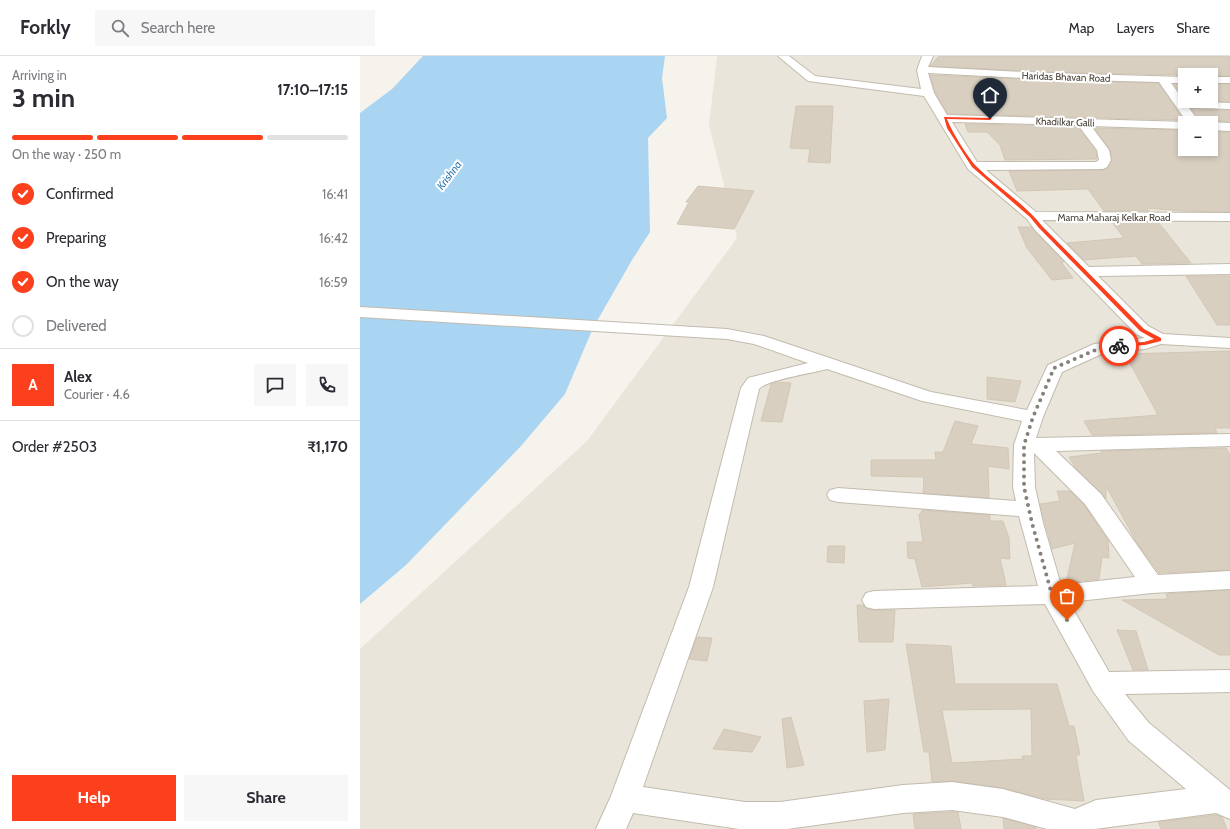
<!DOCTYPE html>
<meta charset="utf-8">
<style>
:root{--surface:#fff;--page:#f7f7f7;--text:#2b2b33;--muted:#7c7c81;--line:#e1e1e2;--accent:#fc3f1d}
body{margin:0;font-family:Cabin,sans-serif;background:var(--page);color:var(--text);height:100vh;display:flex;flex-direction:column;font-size:15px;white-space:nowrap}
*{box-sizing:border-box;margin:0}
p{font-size:13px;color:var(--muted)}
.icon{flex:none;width:22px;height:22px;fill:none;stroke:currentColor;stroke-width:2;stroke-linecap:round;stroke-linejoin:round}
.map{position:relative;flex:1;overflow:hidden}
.drawer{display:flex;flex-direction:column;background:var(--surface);width:360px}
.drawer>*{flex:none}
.tools{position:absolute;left:818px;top:12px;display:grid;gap:8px}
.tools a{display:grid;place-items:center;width:40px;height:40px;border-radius:0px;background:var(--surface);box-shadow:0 2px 6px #0003;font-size:20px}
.pin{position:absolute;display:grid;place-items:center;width:34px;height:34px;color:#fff;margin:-41px -17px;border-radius:50% 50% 50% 0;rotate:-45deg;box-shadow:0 0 4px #0007}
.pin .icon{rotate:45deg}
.courier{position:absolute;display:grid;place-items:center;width:40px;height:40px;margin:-20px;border:3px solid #fc3f1d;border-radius:50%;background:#fff;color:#222;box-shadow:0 1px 5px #0007}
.headline em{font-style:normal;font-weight:700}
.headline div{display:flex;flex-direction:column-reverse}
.headline{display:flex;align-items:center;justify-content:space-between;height:68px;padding:0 12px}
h1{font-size:26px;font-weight:700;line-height:30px}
.bar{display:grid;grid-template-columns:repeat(4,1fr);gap:6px 4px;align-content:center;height:48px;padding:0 12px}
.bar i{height:5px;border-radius:3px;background:var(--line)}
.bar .on{background:var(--accent)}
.bar p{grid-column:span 4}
.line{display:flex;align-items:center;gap:10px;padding:0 12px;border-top:1px solid var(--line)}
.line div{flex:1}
.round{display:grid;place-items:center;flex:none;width:42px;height:42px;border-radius:0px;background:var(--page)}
ol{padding:0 12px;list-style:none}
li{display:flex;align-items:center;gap:12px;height:44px}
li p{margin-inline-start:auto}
li .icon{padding:4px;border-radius:50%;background:var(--accent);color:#fff;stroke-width:4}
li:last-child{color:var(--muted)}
li i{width:22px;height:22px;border:2px solid var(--line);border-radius:50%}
.cta{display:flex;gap:8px;margin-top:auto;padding:8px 12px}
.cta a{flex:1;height:46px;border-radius:0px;background:var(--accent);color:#fff;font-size:16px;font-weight:700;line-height:46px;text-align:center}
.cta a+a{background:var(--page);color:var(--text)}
header{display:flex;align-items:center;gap:24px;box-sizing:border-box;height:56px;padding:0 20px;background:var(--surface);border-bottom:1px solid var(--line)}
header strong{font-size:19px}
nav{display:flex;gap:22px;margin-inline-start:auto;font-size:14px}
.search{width:280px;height:36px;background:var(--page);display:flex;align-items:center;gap:10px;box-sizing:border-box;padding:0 14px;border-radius:0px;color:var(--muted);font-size:15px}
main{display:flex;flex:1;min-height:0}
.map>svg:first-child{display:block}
.residential{fill:#eae5da;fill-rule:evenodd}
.water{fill:#a9d4f2}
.building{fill:#d8cfc1;stroke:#d3c7b4;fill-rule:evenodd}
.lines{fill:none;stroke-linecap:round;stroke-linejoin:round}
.street-casing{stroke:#c2bbae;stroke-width:2}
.street{fill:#fff;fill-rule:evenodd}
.route{fill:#fc3f1d}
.done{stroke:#878178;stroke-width:4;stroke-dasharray:0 7.2}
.labels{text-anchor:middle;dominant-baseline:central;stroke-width:4;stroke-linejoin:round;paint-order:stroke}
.far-street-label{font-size:10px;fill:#4b4439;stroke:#fff}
.far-water-label{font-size:11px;font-style:italic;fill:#2e7ab2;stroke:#fff}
</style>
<header>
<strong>Forkly</strong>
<div class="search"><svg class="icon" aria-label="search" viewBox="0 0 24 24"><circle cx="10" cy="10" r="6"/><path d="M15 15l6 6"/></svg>Search here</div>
<nav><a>Map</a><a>Layers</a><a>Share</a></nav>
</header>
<main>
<section class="drawer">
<div class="headline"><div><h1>3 min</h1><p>Arriving in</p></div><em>17:10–17:15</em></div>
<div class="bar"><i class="on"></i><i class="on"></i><i class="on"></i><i></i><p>On the way · 250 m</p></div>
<ol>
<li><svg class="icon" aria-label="check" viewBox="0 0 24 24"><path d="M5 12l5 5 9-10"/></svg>Confirmed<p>16:41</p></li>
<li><svg class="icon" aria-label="check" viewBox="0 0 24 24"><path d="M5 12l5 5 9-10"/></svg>Preparing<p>16:42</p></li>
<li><svg class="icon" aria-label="check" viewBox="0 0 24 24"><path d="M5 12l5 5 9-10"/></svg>On the way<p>16:59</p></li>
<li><i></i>Delivered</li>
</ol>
<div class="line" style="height:72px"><b class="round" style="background:var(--accent);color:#fff">A</b><div><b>Alex</b><p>Courier · 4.6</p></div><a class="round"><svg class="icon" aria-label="chat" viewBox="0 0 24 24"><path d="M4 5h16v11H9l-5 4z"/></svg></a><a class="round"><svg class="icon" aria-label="phone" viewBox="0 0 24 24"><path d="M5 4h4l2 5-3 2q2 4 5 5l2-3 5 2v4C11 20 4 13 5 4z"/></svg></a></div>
<div class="line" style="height:52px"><div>Order #2503</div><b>₹1,170</b></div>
<div class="cta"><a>Help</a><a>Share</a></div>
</section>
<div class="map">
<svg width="870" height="773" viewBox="0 0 870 773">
<rect width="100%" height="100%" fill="#f6f3ec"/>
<!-- residential -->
<path class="residential" d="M 357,0 L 870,0 L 870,773 L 0,773 L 0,593 L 227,385 L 377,182 L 349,69 ZM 825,19 L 851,19 L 851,45 L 825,45 ZM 825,67 L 851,67 L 851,93 L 825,93 Z"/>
<!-- water -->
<path class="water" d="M 63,0 L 305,0 L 302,22 L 307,62 L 288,82 L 290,176 L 272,204 L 233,272 L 205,338 L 161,390 L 46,509 L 0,548 L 0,57 L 32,33 Z"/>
<!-- building -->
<path class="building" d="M 579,0 L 870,0 L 870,20 L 684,16 L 570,10 Z
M 570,19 L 684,24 L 798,27 L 824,64 L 588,58 L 575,36 Z
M 814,28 L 825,28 L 825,44 Z
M 851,28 L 870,28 L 870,46 L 851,45 Z
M 436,50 L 473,50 L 470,107 L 448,106 L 450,93 L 430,92 Z
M 832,54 L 870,54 L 870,66 L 851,64 L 848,67 L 841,67 Z
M 605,68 L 717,70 L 736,95 L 737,103 L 645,104 L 640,89 L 627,76 L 608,76 Z
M 734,72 L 825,74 L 825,93 L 851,93 L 851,76 L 870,76 L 870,156 L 822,155 L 787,152 L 789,155 L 744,155 L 728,133 L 657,135 L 649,115 L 743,114 L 748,112 L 752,104 L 750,94 Z
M 338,130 L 394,135 L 374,173 L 317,168 L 329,146 L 326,146 Z
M 752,166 L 798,166 L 831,207 L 782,208 L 776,200 L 724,204 L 707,187 L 764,182 Z
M 658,171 L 671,171 L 704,206 L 701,206 L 713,222 L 692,224 L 667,192 Z
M 826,220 L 870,220 L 870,269 L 857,269 Z
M 870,295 L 870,372 L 855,372 L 857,377 L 732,379 L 724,365 L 798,359 L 765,298 Z
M 627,321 L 661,325 L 655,346 L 627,343 Z
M 418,326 L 431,327 L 422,366 L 401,365 L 411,328 Z
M 595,365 L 618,370 L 611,388 L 648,392 L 649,413 L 628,410 L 629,442 L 563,437 L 564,421 L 511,420 L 511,404 L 576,404 L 575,396 L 583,396 Z
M 866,392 L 870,399 L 870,514 L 799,517 L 777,487 L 746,430 L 746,443 L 715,411 L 709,401 L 742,397 L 741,395 Z
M 697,435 L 710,435 L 724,449 L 748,484 L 749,502 L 742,501 L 739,523 L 706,527 L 715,487 L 692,493 L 680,448 L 700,445 Z
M 562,454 L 630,459 L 630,465 L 643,465 L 649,482 L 650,503 L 640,502 L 646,529 L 613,530 L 612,527 L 562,531 L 555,503 L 548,502 L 547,486 L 563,486 L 559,458 L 561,458 Z
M 468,490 L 485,490 L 484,507 L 467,506 Z
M 870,534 L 870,599 L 859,599 L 762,544 L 808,543 L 806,538 Z
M 497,549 L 503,549 L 506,552 L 514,554 L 535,554 L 533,586 L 499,586 Z
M 757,574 L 776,575 L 788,614 L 773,614 Z
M 337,581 L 352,582 L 347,605 L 329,603 Z
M 546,588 L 591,590 L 595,628 L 697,628 L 709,670 L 714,670 L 720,699 L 716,699 L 724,745 L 685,743 L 643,732 L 592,725 L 572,726 L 569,696 L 564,696 ZM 671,653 L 672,700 L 662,700 L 663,703 L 592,707 L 582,654 Z
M 529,643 L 525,694 L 507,696 L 504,645 Z
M 431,661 L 444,709 L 427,712 L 422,663 Z
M 364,673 L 401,681 L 392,696 L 353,693 Z
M 592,756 L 598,756 L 601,773 L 555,773 L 553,758 Z
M 856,759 L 862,761 L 867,773 L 801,773 L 798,766 Z
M 643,762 L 676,771 L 676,773 L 644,773 Z"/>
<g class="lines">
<defs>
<path id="street" d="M 418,0 L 429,0 L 455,20 L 561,33 L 557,14 L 562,0 L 573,0 L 568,11 L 684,17 L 825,21 L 825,27 L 811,27 L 824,45 L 870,47 L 870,53 L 829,52 L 840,67 L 825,67 L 825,73 L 731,70 L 749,94 L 751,104 L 747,111 L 743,113 L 626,114 L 676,156 L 870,157 L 870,165 L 682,164 L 729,211 L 870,208 L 870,218 L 738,220 L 788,270 L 803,278 L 870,282 L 870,292 L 801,288 L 785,293 L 744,297 L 702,316 L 683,361 L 676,382 L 870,378 L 870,390 L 696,395 L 741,438 L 798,519 L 870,515 L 870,533 L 792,537 L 709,546 L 749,616 L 870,614 L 870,636 L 765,638 L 789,667 L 870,734 L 870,763 L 856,757 L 735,773 L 687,773 L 643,761 L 592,754 L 543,757 L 427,773 L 379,773 L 273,757 L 266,773 L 236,773 L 251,740 L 329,531 L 381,332 L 388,322 L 448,307 L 394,288 L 367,283 L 0,261 L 0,251 L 367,273 L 404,280 L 571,336 L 667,354 L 688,309 L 734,288 L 785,282 L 776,278 L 675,174 L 667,163 L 608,113 L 564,40 L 448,25 ZM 568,17 L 684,23 L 799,26 L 827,66 L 587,59 L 574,37 ZM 592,66 L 718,69 L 737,94 L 739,104 L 736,106 L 617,106 ZM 467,313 L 562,345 L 662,365 L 654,389 L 653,431 L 656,445 L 478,432 L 470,434 L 467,439 L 470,444 L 478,446 L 659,460 L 678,530 L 514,535 L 506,537 L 502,544 L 506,551 L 514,553 L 685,548 L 733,635 L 769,685 L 826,733 L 736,744 L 715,753 L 643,733 L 592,726 L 543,729 L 420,746 L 385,746 L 283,731 L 353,531 L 399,333 C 406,324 453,317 467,313 ZM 674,397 L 725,448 L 775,521 L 701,529 L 683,467 L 675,431 Z
M 851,21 L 870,21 L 870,27 L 851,27 Z
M 851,66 L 870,67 L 870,75 L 851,74 L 851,67 L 849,67 Z"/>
</defs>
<!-- street casing -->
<use href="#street" class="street-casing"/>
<!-- street -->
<use href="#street" class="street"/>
</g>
<!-- route -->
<path class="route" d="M 584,61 L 632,62 L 630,64 L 587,63 C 592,76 607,100 616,110 C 637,131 663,146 682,170 L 784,273 L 801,282 L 801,285 L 785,289 L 757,291 L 757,290 L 759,288 L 784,286 L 794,283 L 780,275 L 679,172 L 670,161 L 612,111 L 587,72 Z"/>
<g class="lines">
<!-- done -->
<path class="done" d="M 707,564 L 692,539 L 672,467 L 664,431 L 664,389 L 673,361 L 694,312 L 740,292 L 759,290"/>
</g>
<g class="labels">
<!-- far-street labels -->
<g class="far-street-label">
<text transform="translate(706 21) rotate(2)">Haridas Bhavan Road</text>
<text transform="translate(705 66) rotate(2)">Khadilkar Galli</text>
<text x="754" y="161">Mama Maharaj Kelkar Road</text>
</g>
<!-- far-water labels -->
<g class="far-water-label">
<text transform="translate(89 119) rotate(-53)">Krishna</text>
</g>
</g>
</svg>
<div class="tools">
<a>+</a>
<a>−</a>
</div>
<div class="pin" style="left:707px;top:564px;background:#ea580c"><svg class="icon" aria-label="bag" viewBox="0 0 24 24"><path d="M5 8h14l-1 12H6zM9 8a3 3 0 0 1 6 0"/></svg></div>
<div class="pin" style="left:630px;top:63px;background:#1f2937"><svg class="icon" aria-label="home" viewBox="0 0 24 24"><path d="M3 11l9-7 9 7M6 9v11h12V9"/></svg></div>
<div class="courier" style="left:759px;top:290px"><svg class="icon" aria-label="bike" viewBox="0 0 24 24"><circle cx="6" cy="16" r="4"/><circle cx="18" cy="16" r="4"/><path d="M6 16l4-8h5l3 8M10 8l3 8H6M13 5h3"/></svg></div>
</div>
</main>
